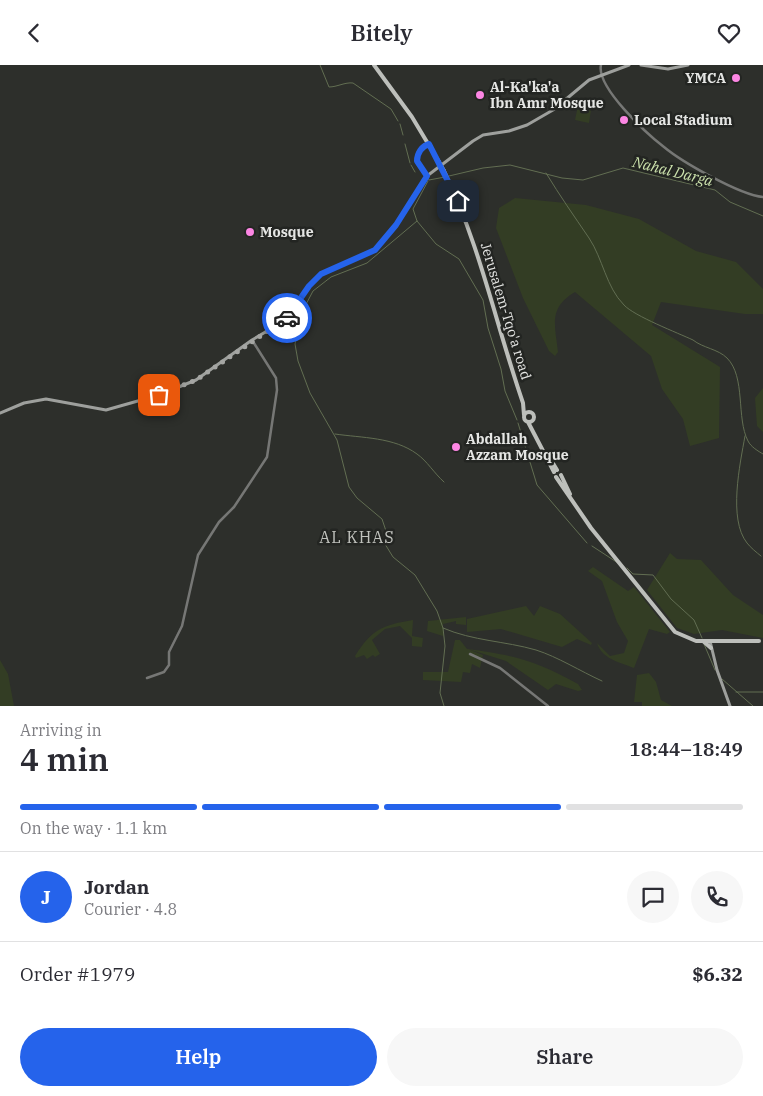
<!DOCTYPE html>
<meta charset="utf-8">
<style>
:root{--surface:#fff;--page:#f7f7f7;--text:#2b2b33;--muted:#7c7c81;--line:#e1e1e2;--accent:#2563eb}
body{margin:0;font-family:"IBM Plex Serif",serif;background:var(--page);color:var(--text);height:100vh;display:flex;flex-direction:column;font-size:19px;white-space:nowrap}
*{box-sizing:border-box;margin:0}
p{font-size:16px;color:var(--muted)}
.icon{flex:none;width:28px;height:28px;fill:none;stroke:currentColor;stroke-width:2;stroke-linecap:round;stroke-linejoin:round}
.map{position:relative;height:641px;overflow:hidden}
.drawer{display:flex;flex-direction:column;background:var(--surface);flex:1}
.drawer>*{flex:none}
.pin{position:absolute;display:grid;place-items:center;width:42px;height:42px;color:#fff;margin:-21px;border-radius:10px;box-shadow:0 2px 8px #0006}
.courier{position:absolute;display:grid;place-items:center;width:50px;height:50px;margin:-25px;border:4px solid #2563eb;border-radius:50%;background:#fff;color:#222;box-shadow:0 1px 6px #0007}
.head em{font-style:normal;font-weight:600}
.head div{display:flex;flex-direction:column-reverse}
.head{display:flex;align-items:center;justify-content:space-between;height:85px;padding:0 20px}
h1{font-size:32px;font-weight:600;line-height:38px}
.bar{display:grid;grid-template-columns:repeat(4,1fr);gap:8px 5px;align-content:center;height:60px;padding:0 20px}
.bar i{height:6px;border-radius:4px;background:var(--line)}
.bar .active{background:var(--accent)}
.bar p{grid-column:span 4}
.line{display:flex;align-items:center;gap:12px;padding:0 20px;border-top:1px solid var(--line)}
.line div{flex:1}
.round{display:grid;place-items:center;flex:none;width:52px;height:52px;border-radius:26px;background:var(--page)}
.primary-button{display:flex;gap:10px;margin-top:auto;padding:10px 20px}
.primary-button a{flex:1;height:58px;border-radius:30px;background:var(--accent);color:#fff;font-size:20px;font-weight:600;line-height:58px;text-align:center}
.primary-button a+a{background:var(--page);color:var(--text)}
header{display:flex;justify-content:space-between;align-items:center;height:65px;padding:0 20px;background:var(--surface);font-size:22px;font-weight:600}
.map>svg:first-child{display:block}
.green{fill:#333d24}
.lines{fill:none;stroke-linecap:round;stroke-linejoin:round}
.stream{stroke:#626e52;stroke-width:1}
.tertiary{stroke:#767775;stroke-width:2.5}
.secondary{stroke:#9ea09d;stroke-width:3}
.primary{stroke:#bdbfbb;stroke-width:4}
.primary-bridge{stroke:#bdbfbb;stroke-width:4}
.done{stroke:#a5a6a3;stroke-width:5;stroke-dasharray:0 9}
.route{stroke:#2563eb;stroke-width:6}
.poi-dot{fill:#fc86e3;stroke:#232522;stroke-width:2}
.labels{text-anchor:middle;dominant-baseline:central;stroke-width:5;stroke-linejoin:round;paint-order:stroke}
.poi-label{font-size:14px;font-weight:bold;fill:#e5e6e4;stroke:#232522;text-anchor:start}
.street-label{font-size:14px;fill:#e5e6e4;stroke:#232522}
.water-label{font-size:15px;font-style:italic;fill:#cce2ad;stroke:#232522}
.quarter-label{font-size:16px;letter-spacing:1px;fill:#c0c2bd;stroke:#232522}
</style>
<header><svg class="icon" aria-label="back" viewBox="0 0 24 24"><path d="M15 5l-7 7 7 7"/></svg>Bitely<svg class="icon" aria-label="heart" viewBox="0 0 24 24"><path d="M12 20l-8-8c-3-5 5-10 8-4 3-6 11-1 8 4z"/></svg></header>
<div class="map">
<svg width="763" height="641" viewBox="0 0 763 641">
<rect width="100%" height="100%" fill="#2d2f2b"/>
<!-- green -->
<path class="green" d="M 579,36 L 592,38 L 589,58 L 575,55 Z
M 515,133 L 586,140 L 639,154 L 696,186 L 736,197 L 763,224 L 763,249 L 745,249 L 661,237 L 652,260 L 720,302 L 719,373 L 690,381 L 683,354 L 662,324 L 651,291 L 575,227 C 548,243 555,260 558,287 L 555,291 L 549,286 L 523,233 L 496,163 L 499,143 Z
M 763,323 L 763,367 L 757,361 L 755,333 Z
M 670,488 L 677,494 L 701,495 L 733,530 L 763,550 L 763,573 L 722,565 L 694,569 L 677,563 L 647,525 Z
M 593,502 L 628,526 L 634,522 L 670,567 L 667,569 L 649,564 L 634,603 C 619,597 602,594 597,578 L 610,591 L 624,588 L 628,576 L 617,557 L 602,516 L 588,506 Z
M 526,541 L 534,551 L 540,541 L 560,549 L 592,578 L 591,580 L 577,574 L 562,582 L 501,564 L 467,567 L 467,554 Z
M 466,552 L 466,560 L 456,559 L 456,556 L 443,559 L 443,571 L 427,566 L 428,556 Z
M 413,555 L 412,571 L 423,573 L 422,582 L 412,581 L 412,573 L 400,561 L 385,564 L 372,575 L 380,589 L 375,592 L 373,590 L 367,594 L 364,590 L 356,593 L 355,591 C 372,564 383,560 413,555 Z
M 455,575 L 460,575 L 467,584 C 514,590 537,596 578,619 L 582,625 L 578,626 L 556,619 L 548,625 L 506,596 L 468,584 L 483,590 L 480,603 L 472,599 L 470,608 L 463,607 L 461,617 L 423,615 L 423,607 L 448,607 Z
M 0,595 L 8,609 L 14,641 L 0,641 Z
M 649,608 L 656,617 L 661,635 L 672,641 L 642,641 L 642,637 L 634,637 L 637,610 Z"/>
<g class="lines">
<!-- stream -->
<path class="stream" d="M 320,0 L 329,22 C 337,22 345,17 353,18 L 391,44 L 398,56
M 400,59 L 403,70
M 405,79 L 410,98
M 411,100 L 415,107
M 546,108 C 560,131 574,151 589,173 C 603,194 606,222 624,240 C 634,251 678,268 693,275 C 703,283 718,284 727,293 C 746,312 736,353 748,376 C 751,382 758,386 763,389
M 449,111 L 483,103 L 510,100 L 562,113 L 583,115 L 623,103 L 715,125 L 730,137 L 763,151
M 428,113 L 429,115 L 445,112
M 428,116 L 413,144 L 417,156 L 436,179 L 459,194 L 483,235 L 488,263 L 501,304 L 505,326 L 517,355
M 417,156 L 367,198 L 331,212 L 313,226 L 303,245 L 295,279 L 298,296 L 310,328 L 337,375 L 349,422 L 357,433 L 382,454 L 387,469 L 385,479 L 393,492 L 415,510 L 437,546 L 443,563 L 445,581 L 440,628 L 444,641
M 518,358 L 537,420 L 587,478
M 335,369 C 362,373 394,372 417,389 C 427,396 434,408 444,417
M 745,371 C 740,399 728,454 747,478 C 751,483 756,487 761,491
M 592,481 L 618,498
M 627,503 L 633,509 L 653,510 L 671,534 L 694,555 L 702,573
M 443,563 C 473,576 505,576 536,585 C 558,592 580,606 602,616
M 704,579 L 715,605
M 722,614 L 753,641
M 736,627 L 763,627"/>
<!-- tertiary -->
<path class="tertiary" d="M 601,0 C 596,22 647,69 664,82 C 682,97 740,130 763,132
M 470,589 L 500,603 L 548,641
M 147,613 L 164,607 L 169,600 L 169,587 L 182,561 L 198,490 L 219,457 L 234,442 L 267,392 L 277,325 L 276,313 L 252,275"/>
<!-- secondary -->
<path class="secondary" d="M 641,0 L 668,4 L 688,0
M 427,111 L 420,101 L 417,92 L 424,80 L 429,79
M 0,348 L 24,338 L 46,334 L 106,345 L 159,330 L 196,315 L 252,275 L 284,256 L 309,221 L 321,209 L 375,185 L 396,160 L 427,111 L 473,76 L 483,70 L 509,66 L 527,60 L 553,45 L 589,15 L 629,0
M 710,576 L 717,605 L 730,641"/>
<!-- primary -->
<path class="primary" d="M 374,0 L 412,52 L 439,97
M 444,106 C 480,180 496,260 523,338 L 524,350
M524 352a5 5 0 1 1 10 0a5 5 0 1 1-10 0Z
M 528,357 L 554,407
M 548,390 L 557,405
M 561,410 L 570,429
M 556,412 L 591,463 L 675,567 L 696,576 L 759,576
M 703,576 L 711,583"/>
<!-- primary-bridge -->
<path class="primary-bridge" d="M 439,97 L 444,106"/>
</g>
<g class="lines">
<!-- done -->
<path class="done" d="M 159,330 L 196,315 L 287,253"/>
<!-- route -->
<path class="route" d="M 287,253 L 309,221 L 321,209 L 375,185 L 396,160 L 427,111 L 417,96 C 417,88 422,81 429,79 L 458,136"/>
</g>
<!-- markers -->
<g class="poi-dot">
<circle cx="736" cy="13" r="5"/>
<circle cx="480" cy="30" r="5"/>
<circle cx="624" cy="55" r="5"/>
<circle cx="250" cy="167" r="5"/>
<circle cx="456" cy="382" r="5"/>
</g>
<g class="labels">
<!-- poi labels -->
<g class="poi-label">
<text x="726" y="13" text-anchor="end">YMCA</text>
<text x="490" y="22">Al-Ka'ka'a<tspan x="490" dy="16">Ibn Amr Mosque</tspan></text>
<text x="634" y="55">Local Stadium</text>
<text x="260" y="167">Mosque</text>
<text x="466" y="374">Abdallah<tspan x="466" dy="16">Azzam Mosque</tspan></text>
</g>
<!-- street labels -->
<g class="street-label">
<text transform="translate(506 246) rotate(73)">Jerusalem-Tqo'a road</text>
</g>
<!-- water labels -->
<g class="water-label">
<text transform="translate(673 106) rotate(14)">Nahal Darga</text>
</g>
<!-- quarter labels -->
<g class="quarter-label">
<text x="357" y="472">AL KHAS</text>
</g>
</g>
</svg>
<div class="pin" style="left:159px;top:330px;background:#ea580c"><svg class="icon" aria-label="bag" viewBox="0 0 24 24"><path d="M5 8h14l-1 12H6zM9 8a3 3 0 0 1 6 0"/></svg></div>
<div class="pin" style="left:458px;top:136px;background:#1f2937"><svg class="icon" aria-label="home" viewBox="0 0 24 24"><path d="M3 11l9-7 9 7M6 9v11h12V9"/></svg></div>
<div class="courier" style="left:287px;top:253px"><svg class="icon" aria-label="car" viewBox="0 0 24 24"><path d="M5 17H2v-5l4-1 3-4h7l3 4 3 1v5h-3M9 17h6M6 11h13"/><circle cx="7" cy="17" r="2"/><circle cx="17" cy="17" r="2"/></svg></div>
</div>
<section class="drawer">
<div class="head"><div><h1>4 min</h1><p>Arriving in</p></div><em>18:44–18:49</em></div>
<div class="bar"><i class="active"></i><i class="active"></i><i class="active"></i><i></i><p>On the way · 1.1 km</p></div>
<div class="line" style="height:90px"><b class="round" style="background:var(--accent);color:#fff">J</b><div><b>Jordan</b><p>Courier · 4.8</p></div><a class="round"><svg class="icon" aria-label="chat" viewBox="0 0 24 24"><path d="M4 5h16v11H9l-5 4z"/></svg></a><a class="round"><svg class="icon" aria-label="phone" viewBox="0 0 24 24"><path d="M5 4h4l2 5-3 2q2 4 5 5l2-3 5 2v4C11 20 4 13 5 4z"/></svg></a></div>
<div class="line" style="height:65px"><div>Order #1979</div><b>$6.32</b></div>
<div class="primary-button"><a>Help</a><a>Share</a></div>
</section>
